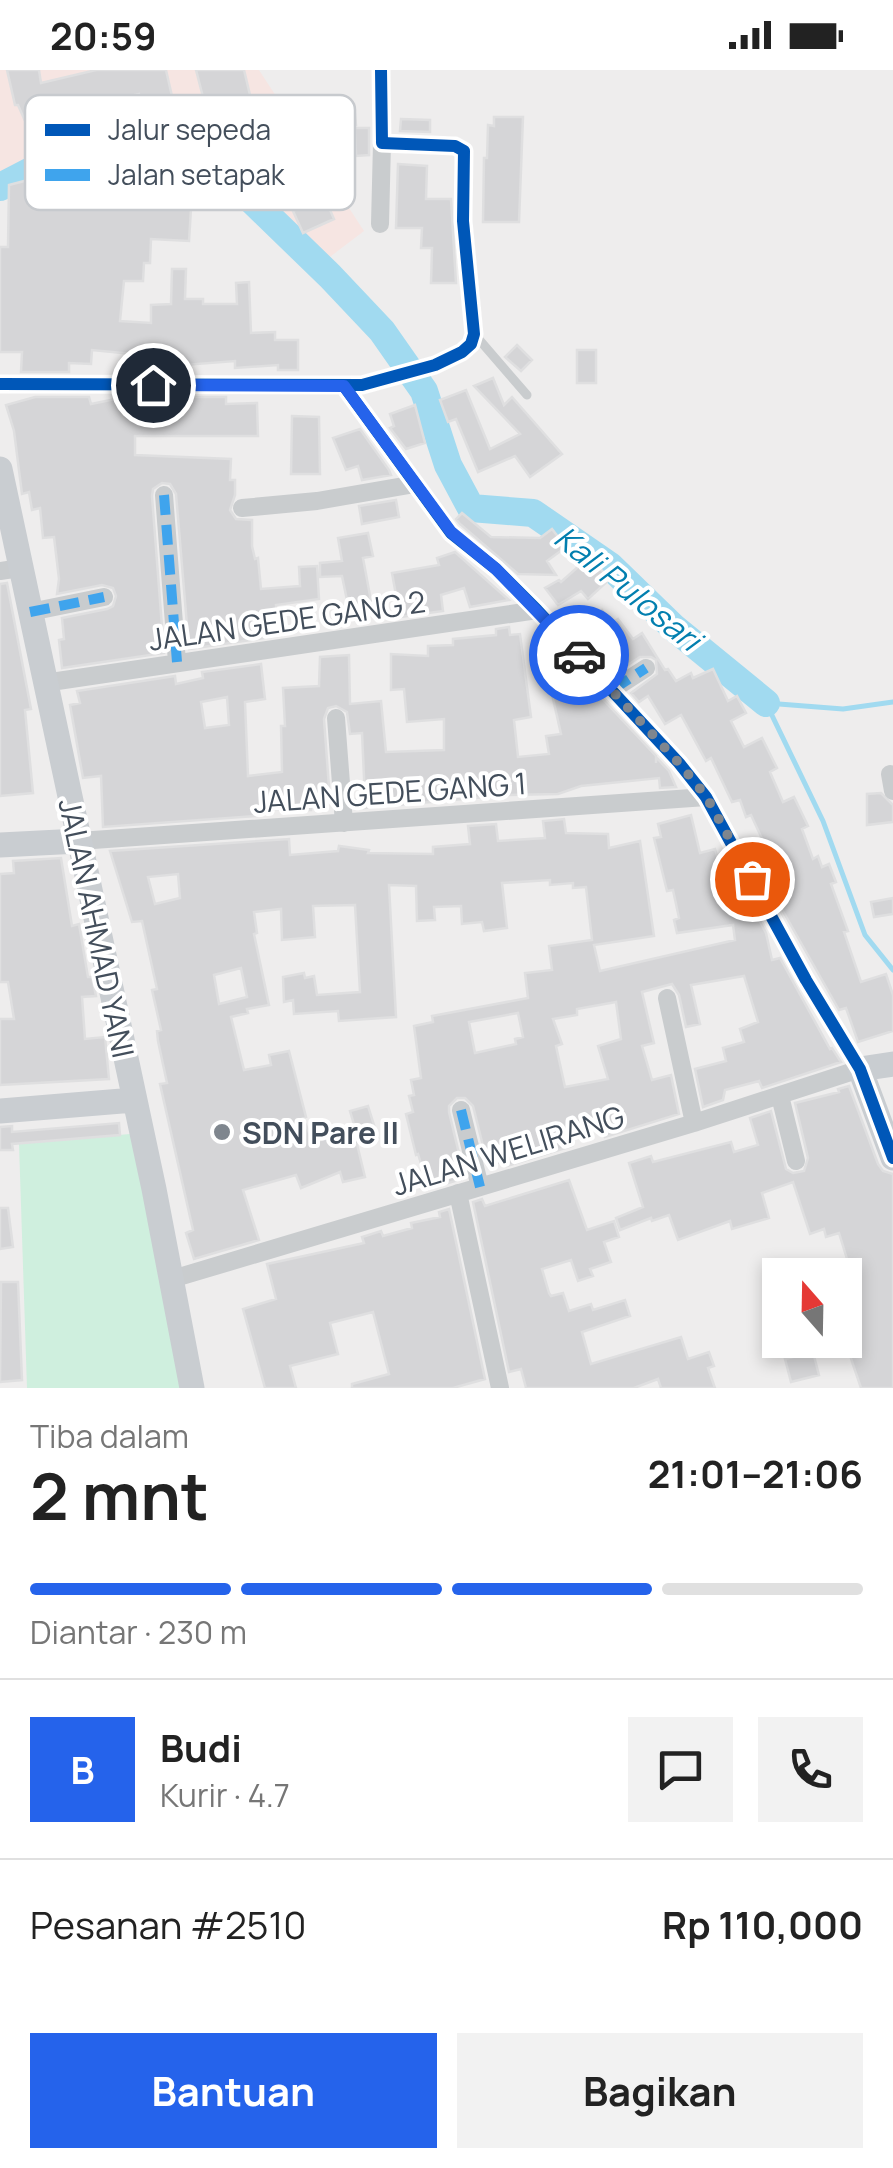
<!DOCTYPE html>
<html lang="id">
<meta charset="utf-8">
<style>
:root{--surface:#fff;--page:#f2f2f2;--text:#222;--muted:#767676;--line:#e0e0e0;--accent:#2563eb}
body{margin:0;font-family:Manrope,sans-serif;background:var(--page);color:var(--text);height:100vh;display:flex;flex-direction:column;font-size:38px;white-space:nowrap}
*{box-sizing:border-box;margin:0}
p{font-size:32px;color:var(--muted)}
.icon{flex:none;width:55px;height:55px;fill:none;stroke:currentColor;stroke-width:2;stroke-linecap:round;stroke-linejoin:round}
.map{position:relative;height:1318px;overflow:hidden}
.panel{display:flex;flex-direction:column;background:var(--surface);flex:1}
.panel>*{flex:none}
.needle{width:65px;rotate:340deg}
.fabs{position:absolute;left:762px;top:1188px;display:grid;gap:20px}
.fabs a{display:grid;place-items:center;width:100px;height:100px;border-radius:0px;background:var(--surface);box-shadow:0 5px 15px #0003;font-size:50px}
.pin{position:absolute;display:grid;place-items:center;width:85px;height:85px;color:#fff;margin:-42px;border:5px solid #fff;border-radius:50%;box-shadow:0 2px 10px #0007}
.courier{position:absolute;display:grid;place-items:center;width:100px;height:100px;margin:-50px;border:8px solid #2563eb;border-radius:50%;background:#fff;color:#222;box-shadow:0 2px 12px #0007}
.overview em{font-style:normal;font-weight:700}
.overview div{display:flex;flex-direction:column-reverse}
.overview{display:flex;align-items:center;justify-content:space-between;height:170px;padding:0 30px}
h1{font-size:65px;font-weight:700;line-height:75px}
.bar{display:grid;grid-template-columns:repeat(4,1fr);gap:15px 10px;align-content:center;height:120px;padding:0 30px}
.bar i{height:12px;border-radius:8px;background:var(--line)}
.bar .on{background:var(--accent)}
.bar p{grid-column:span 4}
.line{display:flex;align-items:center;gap:25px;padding:0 30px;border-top:2px solid var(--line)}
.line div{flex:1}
.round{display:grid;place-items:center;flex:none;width:105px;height:105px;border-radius:0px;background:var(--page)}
.primary-button{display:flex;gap:20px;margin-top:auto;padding:20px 30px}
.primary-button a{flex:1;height:115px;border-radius:0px;background:var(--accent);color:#fff;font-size:40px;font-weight:700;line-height:115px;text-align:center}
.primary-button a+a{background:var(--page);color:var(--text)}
.status{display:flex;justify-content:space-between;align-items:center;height:70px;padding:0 50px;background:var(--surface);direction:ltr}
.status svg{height:28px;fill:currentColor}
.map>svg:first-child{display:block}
.medical{fill:#f6e5e2}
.green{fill:#cfefde}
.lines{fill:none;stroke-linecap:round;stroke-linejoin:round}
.stream{stroke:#a1daf0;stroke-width:5}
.river{stroke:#a1daf0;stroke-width:28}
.building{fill:#d5d5d7;stroke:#dfdfe0;stroke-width:2.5;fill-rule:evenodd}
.lane{stroke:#c9ccce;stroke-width:9}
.street{stroke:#c9ccce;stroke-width:18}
.secondary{stroke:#c9cdd1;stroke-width:25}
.quiet{stroke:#3fa4ed;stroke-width:10;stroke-dasharray:20 10;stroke-linecap:butt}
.cycleway-casing{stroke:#fff;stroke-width:19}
.cycleway{stroke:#0057b8;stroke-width:12}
.done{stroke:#7f868e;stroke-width:10;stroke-dasharray:0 18}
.route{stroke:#2563eb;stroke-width:12}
.poi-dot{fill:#7f868e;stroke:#fff;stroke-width:4}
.labels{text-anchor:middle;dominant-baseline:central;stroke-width:8;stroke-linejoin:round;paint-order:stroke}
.street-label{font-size:30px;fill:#434e5b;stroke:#fff}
.poi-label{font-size:30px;font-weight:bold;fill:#434e5b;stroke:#fff;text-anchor:start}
.water-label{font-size:32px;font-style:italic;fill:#027faf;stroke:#fff}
.key{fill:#fff;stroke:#c7cace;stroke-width:2.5}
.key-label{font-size:28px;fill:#434e5b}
</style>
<div class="status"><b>20:59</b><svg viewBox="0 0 49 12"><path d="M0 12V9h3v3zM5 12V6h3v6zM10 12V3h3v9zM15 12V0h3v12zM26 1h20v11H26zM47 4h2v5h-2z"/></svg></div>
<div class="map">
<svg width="893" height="1318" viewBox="0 0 893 1318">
<rect width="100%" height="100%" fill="#eeeded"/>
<!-- medical -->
<path class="medical" d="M 0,0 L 259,0 L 364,161 L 314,199 L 227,119 L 68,74 L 0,103 Z"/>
<!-- green -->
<path class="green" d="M 141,1063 L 192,1318 L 27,1318 L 19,1074 Z"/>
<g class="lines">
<!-- stream -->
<path class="stream" d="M 766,633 L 823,751 L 865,865 L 893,900
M 766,633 L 843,639 L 893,632"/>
<!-- river -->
<path class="river" d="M 0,117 L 58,87 L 129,85 L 229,108 L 330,206 L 382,261 L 424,321 L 448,395 L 471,438 L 533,443 L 610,496 L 673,557 L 766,633"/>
</g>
<!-- building -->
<path class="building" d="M 7,0 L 39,0 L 41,13 L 96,0 L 166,0 L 174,35 L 203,27 L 196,0 L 244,0 L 251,29 L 246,31 L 256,67 L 214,78 L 210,64 L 153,79 L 139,24 L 48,45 L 54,61 L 33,69 L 18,35 L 15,35 Z
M 354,34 L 356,55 L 340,57 L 338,35 Z
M 494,47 L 523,47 L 519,152 L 483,152 L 484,88 L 487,88 L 488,55 L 494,56 Z
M 401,49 L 430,50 L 430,62 L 400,61 Z
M 355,58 L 369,58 L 369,85 L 356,86 Z
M 58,90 L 62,102 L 97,100 L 160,107 L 158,138 L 191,139 L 189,171 L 151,169 L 150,193 L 144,193 L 143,211 L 124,211 L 120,251 L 151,253 L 151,235 L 171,234 L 172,199 L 186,199 L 185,229 L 203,229 L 203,234 L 237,234 L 236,213 L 249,212 L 251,263 L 275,262 L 275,270 L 298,270 L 298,300 L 278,300 L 278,295 L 235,298 L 235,291 L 172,296 L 172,289 L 145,288 L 145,298 L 132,297 L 132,284 L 92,280 L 91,294 L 69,293 L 69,302 L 21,302 L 22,282 L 0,282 L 0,177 L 8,177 L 9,115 L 47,105 L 44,95 Z
M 398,94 L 427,96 L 426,129 L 451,129 L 456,213 L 431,213 L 432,178 L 421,178 L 422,158 L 396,158 Z
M 324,126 L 334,149 L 303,163 L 293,141 Z
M 517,275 L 532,290 L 521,301 L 505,287 Z
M 577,280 L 596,280 L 596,313 L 577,313 Z
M 493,308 L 504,335 L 512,327 L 562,384 L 530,407 L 515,386 L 478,402 L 456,349 L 448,352 L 440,330 L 466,320 L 490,379 L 520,364 L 474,316 Z
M 35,327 L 89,327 L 91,334 L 125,327 L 226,327 L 226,334 L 257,333 L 258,366 L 135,366 L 135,385 L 231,389 L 230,410 L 235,410 L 235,425 L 230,440 L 236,449 L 252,450 L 252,476 L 255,489 L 258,488 L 261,519 L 300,516 L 299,497 L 317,496 L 319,529 L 276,535 L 278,566 L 189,579 L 176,424 L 170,414 L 162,413 L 153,419 L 152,426 L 164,583 L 62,598 L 59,570 L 64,569 L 62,548 L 107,539 L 113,536 L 116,526 L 113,518 L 102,515 L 57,524 L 59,509 L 54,467 L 43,468 L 40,438 L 32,440 L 29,422 L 22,424 L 14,361 L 6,335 Z
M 415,335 L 425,373 L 406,379 L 390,358 L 394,356 L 390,344 Z
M 292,346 L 319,347 L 320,404 L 291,404 Z
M 360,359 L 389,400 L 391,405 L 362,410 L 358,396 L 346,400 L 333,368 Z
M 396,430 L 399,447 L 362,454 L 359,436 Z
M 462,443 L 491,467 L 540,468 L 552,459 L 566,477 L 547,491 L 556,505 L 518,504 L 460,454 L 456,449 Z
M 368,463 L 373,486 L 363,488 L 371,531 L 348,535 L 342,506 L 320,507 L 320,493 L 342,491 L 338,468 Z
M 455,482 L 509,530 L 470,537 L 464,518 L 441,525 L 443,541 L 400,547 L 392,503 L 439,495 L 437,488 Z
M 589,487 L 610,509 L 588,529 L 581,521 L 558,535 L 545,518 L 559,510 L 561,512 Z
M 7,513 L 31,639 L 25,640 L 33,723 L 0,726 L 0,514 Z
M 602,540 L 612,553 L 618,549 L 633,569 L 642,563 L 665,600 L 668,599 L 676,611 L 691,603 L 693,608 L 713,599 L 728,631 L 737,626 L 746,643 L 731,651 L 744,677 L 762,668 L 777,698 L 770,702 L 783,732 L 794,727 L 808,756 L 802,759 L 813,789 L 818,786 L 822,797 L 829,794 L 836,812 L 831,814 L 848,861 L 844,862 L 861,912 L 886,904 L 893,925 L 893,961 L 858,972 L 846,938 L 839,940 L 775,827 L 756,776 L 764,773 L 751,745 L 746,747 L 740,730 L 732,732 L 711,688 L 706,691 L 681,645 L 665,654 L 648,626 L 639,632 L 631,623 L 657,604 L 656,590 L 651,587 L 640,587 L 614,604 L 587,572 L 590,570 L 580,556 Z
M 509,557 L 510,565 L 520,564 L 531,647 L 514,650 L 518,687 L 549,684 L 546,666 L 561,664 L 544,589 L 562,585 L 573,597 L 576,609 L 582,607 L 656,686 L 656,693 L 656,687 L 669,701 L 676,717 L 660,718 L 659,708 L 581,716 L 558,724 L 508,725 L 355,739 L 355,729 L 365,729 L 362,663 L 350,664 L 347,642 L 336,636 L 328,638 L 324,649 L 330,731 L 311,732 L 311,740 L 286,740 L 286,738 L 257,742 L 257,746 L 103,757 L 101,706 L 83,708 L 70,635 L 80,633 L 77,621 L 175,606 L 176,614 L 203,608 L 202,602 L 261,594 L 265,629 L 245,632 L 248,706 L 282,702 L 281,656 L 285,656 L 283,618 L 319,616 L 320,587 L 334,586 L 349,585 L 350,634 L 381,631 L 386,682 L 444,680 L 444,649 L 407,652 L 404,619 L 391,620 L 391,584 L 428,586 L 428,576 L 453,575 L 453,569 L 496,565 L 496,559 ZM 227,627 L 229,655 L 205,658 L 201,632 Z
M 881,723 L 893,735 L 893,752 L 867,755 L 867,724 Z
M 691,745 L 700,783 L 715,779 L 719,793 L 726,791 L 733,813 L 738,812 L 752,843 L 755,842 L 766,863 L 772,890 L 780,888 L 830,979 L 832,978 L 841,992 L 762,1018 L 759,1011 L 725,1020 L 723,1030 L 703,1037 L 695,999 L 726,991 L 723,978 L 744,972 L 740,959 L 758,952 L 744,906 L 691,915 L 700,954 L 686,957 L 679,925 L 672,914 L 642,922 L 654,973 L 642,976 L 652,1010 L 671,1005 L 679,1044 L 605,1067 L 599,1048 L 572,1054 L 575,1069 L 570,1070 L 572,1076 L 507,1096 L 506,1090 L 488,1096 L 473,1036 L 465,1028 L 457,1028 L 449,1036 L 449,1042 L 465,1108 L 429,1119 L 418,1084 L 416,1085 L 406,1044 L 413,1042 L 409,1026 L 414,1025 L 411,1010 L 421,1008 L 414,956 L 433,952 L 432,946 L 528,928 L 525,903 L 552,900 L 549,876 L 592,870 L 586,817 L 573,818 L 573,813 L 550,815 L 550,810 L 502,813 L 507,858 L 484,861 L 482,852 L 462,854 L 461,836 L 434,837 L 435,850 L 417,851 L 416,816 L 389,815 L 396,947 L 339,951 L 338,941 L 294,944 L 293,930 L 284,932 L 283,907 L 304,903 L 305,908 L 314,906 L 317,925 L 360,922 L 355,835 L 313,836 L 315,867 L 282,870 L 281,839 L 254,842 L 257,863 L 254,864 L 269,935 L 247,939 L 248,943 L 231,947 L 244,1000 L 271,995 L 269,985 L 289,981 L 306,1047 L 303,1048 L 313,1072 L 356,1061 L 350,1041 L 368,1036 L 378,1068 L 357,1074 L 365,1107 L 343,1112 L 340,1102 L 301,1118 L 296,1105 L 243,1120 L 259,1170 L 194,1189 L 186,1163 L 193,1160 L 160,1014 L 167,1013 L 158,971 L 157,961 L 161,960 L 152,920 L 157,919 L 142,851 L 132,852 L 110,781 L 289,769 L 290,785 L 338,781 L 339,776 L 369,780 L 368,783 L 433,784 L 433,777 L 470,774 L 468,756 L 496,754 L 498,771 L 545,768 L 543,751 L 564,749 L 566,763 L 608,764 L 609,778 L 640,771 L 654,866 L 594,875 L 600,901 L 735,870 L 733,855 L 677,863 L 674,850 L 679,848 L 673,820 L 667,821 L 654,768 L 661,767 L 658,754 ZM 178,804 L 180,828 L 155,834 L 148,807 ZM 241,898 L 247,927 L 219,934 L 214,905 ZM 616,932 L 621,969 L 598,976 L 608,1009 L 565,1017 L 556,976 L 562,974 L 553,949 L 577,945 L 577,939 ZM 518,943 L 523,967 L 515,969 L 516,974 L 475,983 L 469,952 Z
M 61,788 L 72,856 L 79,854 L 88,907 L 92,907 L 96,926 L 82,927 L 85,969 L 105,967 L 109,1009 L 0,1015 L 0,949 L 14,949 L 8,912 L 0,912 L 0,804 L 14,803 L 13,791 Z
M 893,828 L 893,844 L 874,847 L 871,832 Z
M 849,1016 L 878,1094 L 883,1101 L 893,1104 L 893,1318 L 861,1318 L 845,1271 L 845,1205 L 839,1191 L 847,1189 L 839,1163 L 826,1167 L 824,1159 L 810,1164 L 793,1112 L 762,1123 L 769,1148 L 732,1159 L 730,1151 L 678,1170 L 669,1145 L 652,1151 L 651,1148 L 620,1160 L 616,1148 L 643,1137 L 629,1093 L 651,1086 L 653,1092 L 731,1072 L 734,1082 L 758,1075 L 750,1048 L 771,1041 L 786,1099 L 793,1103 L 804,1101 L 808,1088 L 795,1033 L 839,1022 L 838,1019 Z
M 119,1053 L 120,1065 L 12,1074 L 13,1080 L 0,1080 L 0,1057 L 12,1056 L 12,1062 Z
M 569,1110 L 587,1160 L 614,1151 L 619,1167 L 604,1172 L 611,1192 L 590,1199 L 593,1206 L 578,1211 L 571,1190 L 542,1199 L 549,1223 L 551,1226 L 563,1223 L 569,1241 L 591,1234 L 593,1240 L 625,1230 L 630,1246 L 582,1262 L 591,1294 L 681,1267 L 688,1289 L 709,1282 L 714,1296 L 708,1298 L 715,1318 L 661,1318 L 658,1309 L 634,1318 L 526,1318 L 521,1299 L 509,1302 L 473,1132 L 482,1129 L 485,1136 Z
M 0,1138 L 8,1138 L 13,1177 L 0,1179 Z
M 449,1139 L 485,1309 L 453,1318 L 352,1318 L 352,1314 L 389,1304 L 373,1242 L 330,1253 L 338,1284 L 290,1296 L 296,1318 L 265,1318 L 243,1239 L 276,1229 L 267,1194 L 364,1173 L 362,1167 L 381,1161 L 383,1166 L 412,1158 L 411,1153 L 440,1147 L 439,1142 Z
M 1,1212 L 18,1212 L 22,1310 L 0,1312 Z
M 813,1282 L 819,1305 L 791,1312 L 785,1289 Z"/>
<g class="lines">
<!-- lane -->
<path class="lane" d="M 476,266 L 527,325"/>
<!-- street -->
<path class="street" d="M 380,154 L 382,73
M 0,314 L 362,315 L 435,295 L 462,282 L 471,274 L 474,264 L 463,151 L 464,81 L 455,76 L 382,73 L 381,0
M 164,425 L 177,592
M 242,438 L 317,431 L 415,414
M 0,501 L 20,498
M 30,542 L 104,527
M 44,613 L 537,540
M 612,620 L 646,598
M 336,648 L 344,753
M 890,704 L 893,721
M 79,771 L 706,727
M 667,928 L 694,1053
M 780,1026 L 796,1091
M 461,1040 L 480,1117
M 458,1123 L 500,1318
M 172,1209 L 694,1053 L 860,999 L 806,910 L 706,727 L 679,693 L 537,540 L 496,499 L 451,463 L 344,316"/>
<!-- secondary -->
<path class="secondary" d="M 0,399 L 154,1119 L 192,1318
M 0,775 L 79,771
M 893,994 L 860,999 L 893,1088
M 0,1041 L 134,1030"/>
<!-- quiet -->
<path class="quiet" d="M 164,425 L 177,592
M 30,542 L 104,527
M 612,620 L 646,598
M 461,1040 L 480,1117"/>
<defs>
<path id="cycleway" d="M 0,314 L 362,315 L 435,295 L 462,282 L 471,274 L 474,264 L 463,151 L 464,81 L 455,76 L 382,73 L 381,0
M 344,316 L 451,463 L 496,499 L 537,540 L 679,693 L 706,727 L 806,910 L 860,999 L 893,1088"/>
</defs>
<!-- cycleway casing -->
<use href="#cycleway" class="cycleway-casing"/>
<!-- cycleway -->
<use href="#cycleway" class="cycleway"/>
</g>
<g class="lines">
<!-- done -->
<path class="done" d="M 579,585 L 679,693 L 706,726 L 752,809"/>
<!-- route -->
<path class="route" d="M 153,315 L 344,316 L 451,462 L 496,499 L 579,585"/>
</g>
<!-- markers -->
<circle class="poi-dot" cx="222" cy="1062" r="10"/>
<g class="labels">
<!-- street labels -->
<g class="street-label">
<text transform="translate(287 550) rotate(-8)">JALAN GEDE GANG 2</text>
<text transform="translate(390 722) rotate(-4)">JALAN GEDE GANG 1</text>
<text transform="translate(97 858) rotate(78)">JALAN AHMAD YANI</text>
<text transform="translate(508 1080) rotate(-17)">JALAN WELIRANG</text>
</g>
<!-- poi labels -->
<g class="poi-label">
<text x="242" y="1062">SDN Pare II</text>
</g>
<!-- water labels -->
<g class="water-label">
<text transform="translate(628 518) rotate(39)">Kali Pulosari</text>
</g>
</g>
<!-- legend -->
<rect x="25" y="25" width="330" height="115" rx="15" class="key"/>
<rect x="45" y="54" width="45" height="12" fill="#0057b8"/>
<rect x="45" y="99" width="45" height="12" fill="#3fa4ed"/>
<g class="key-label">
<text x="108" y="70">Jalur sepeda</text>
<text x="108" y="115">Jalan setapak</text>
</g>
</svg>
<div class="fabs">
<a><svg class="needle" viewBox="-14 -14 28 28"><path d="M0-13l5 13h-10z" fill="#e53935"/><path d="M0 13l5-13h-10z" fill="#767676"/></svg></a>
</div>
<div class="pin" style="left:752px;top:809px;background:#ea580c"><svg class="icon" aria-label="bag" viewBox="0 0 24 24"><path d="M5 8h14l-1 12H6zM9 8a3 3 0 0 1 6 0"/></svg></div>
<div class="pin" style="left:153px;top:315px;background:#1f2937"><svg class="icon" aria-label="home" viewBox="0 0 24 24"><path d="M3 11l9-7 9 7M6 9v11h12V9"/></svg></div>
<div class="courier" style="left:579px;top:585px"><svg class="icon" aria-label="car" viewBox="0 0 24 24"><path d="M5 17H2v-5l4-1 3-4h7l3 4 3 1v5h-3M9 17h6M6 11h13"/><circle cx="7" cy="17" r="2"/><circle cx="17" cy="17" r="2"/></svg></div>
</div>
<section class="panel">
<div class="overview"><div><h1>2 mnt</h1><p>Tiba dalam</p></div><em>21:01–21:06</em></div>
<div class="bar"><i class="on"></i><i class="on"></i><i class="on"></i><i></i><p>Diantar · 230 m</p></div>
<div class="line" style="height:180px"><b class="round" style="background:var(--accent);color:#fff">B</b><div><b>Budi</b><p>Kurir · 4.7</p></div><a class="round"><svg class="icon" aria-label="chat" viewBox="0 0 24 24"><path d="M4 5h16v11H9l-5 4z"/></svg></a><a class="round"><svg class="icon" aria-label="phone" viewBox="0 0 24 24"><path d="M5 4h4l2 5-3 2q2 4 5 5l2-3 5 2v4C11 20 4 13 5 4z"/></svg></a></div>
<div class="line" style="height:130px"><div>Pesanan #2510</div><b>Rp 110,000</b></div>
<div class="primary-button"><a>Bantuan</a><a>Bagikan</a></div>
</section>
